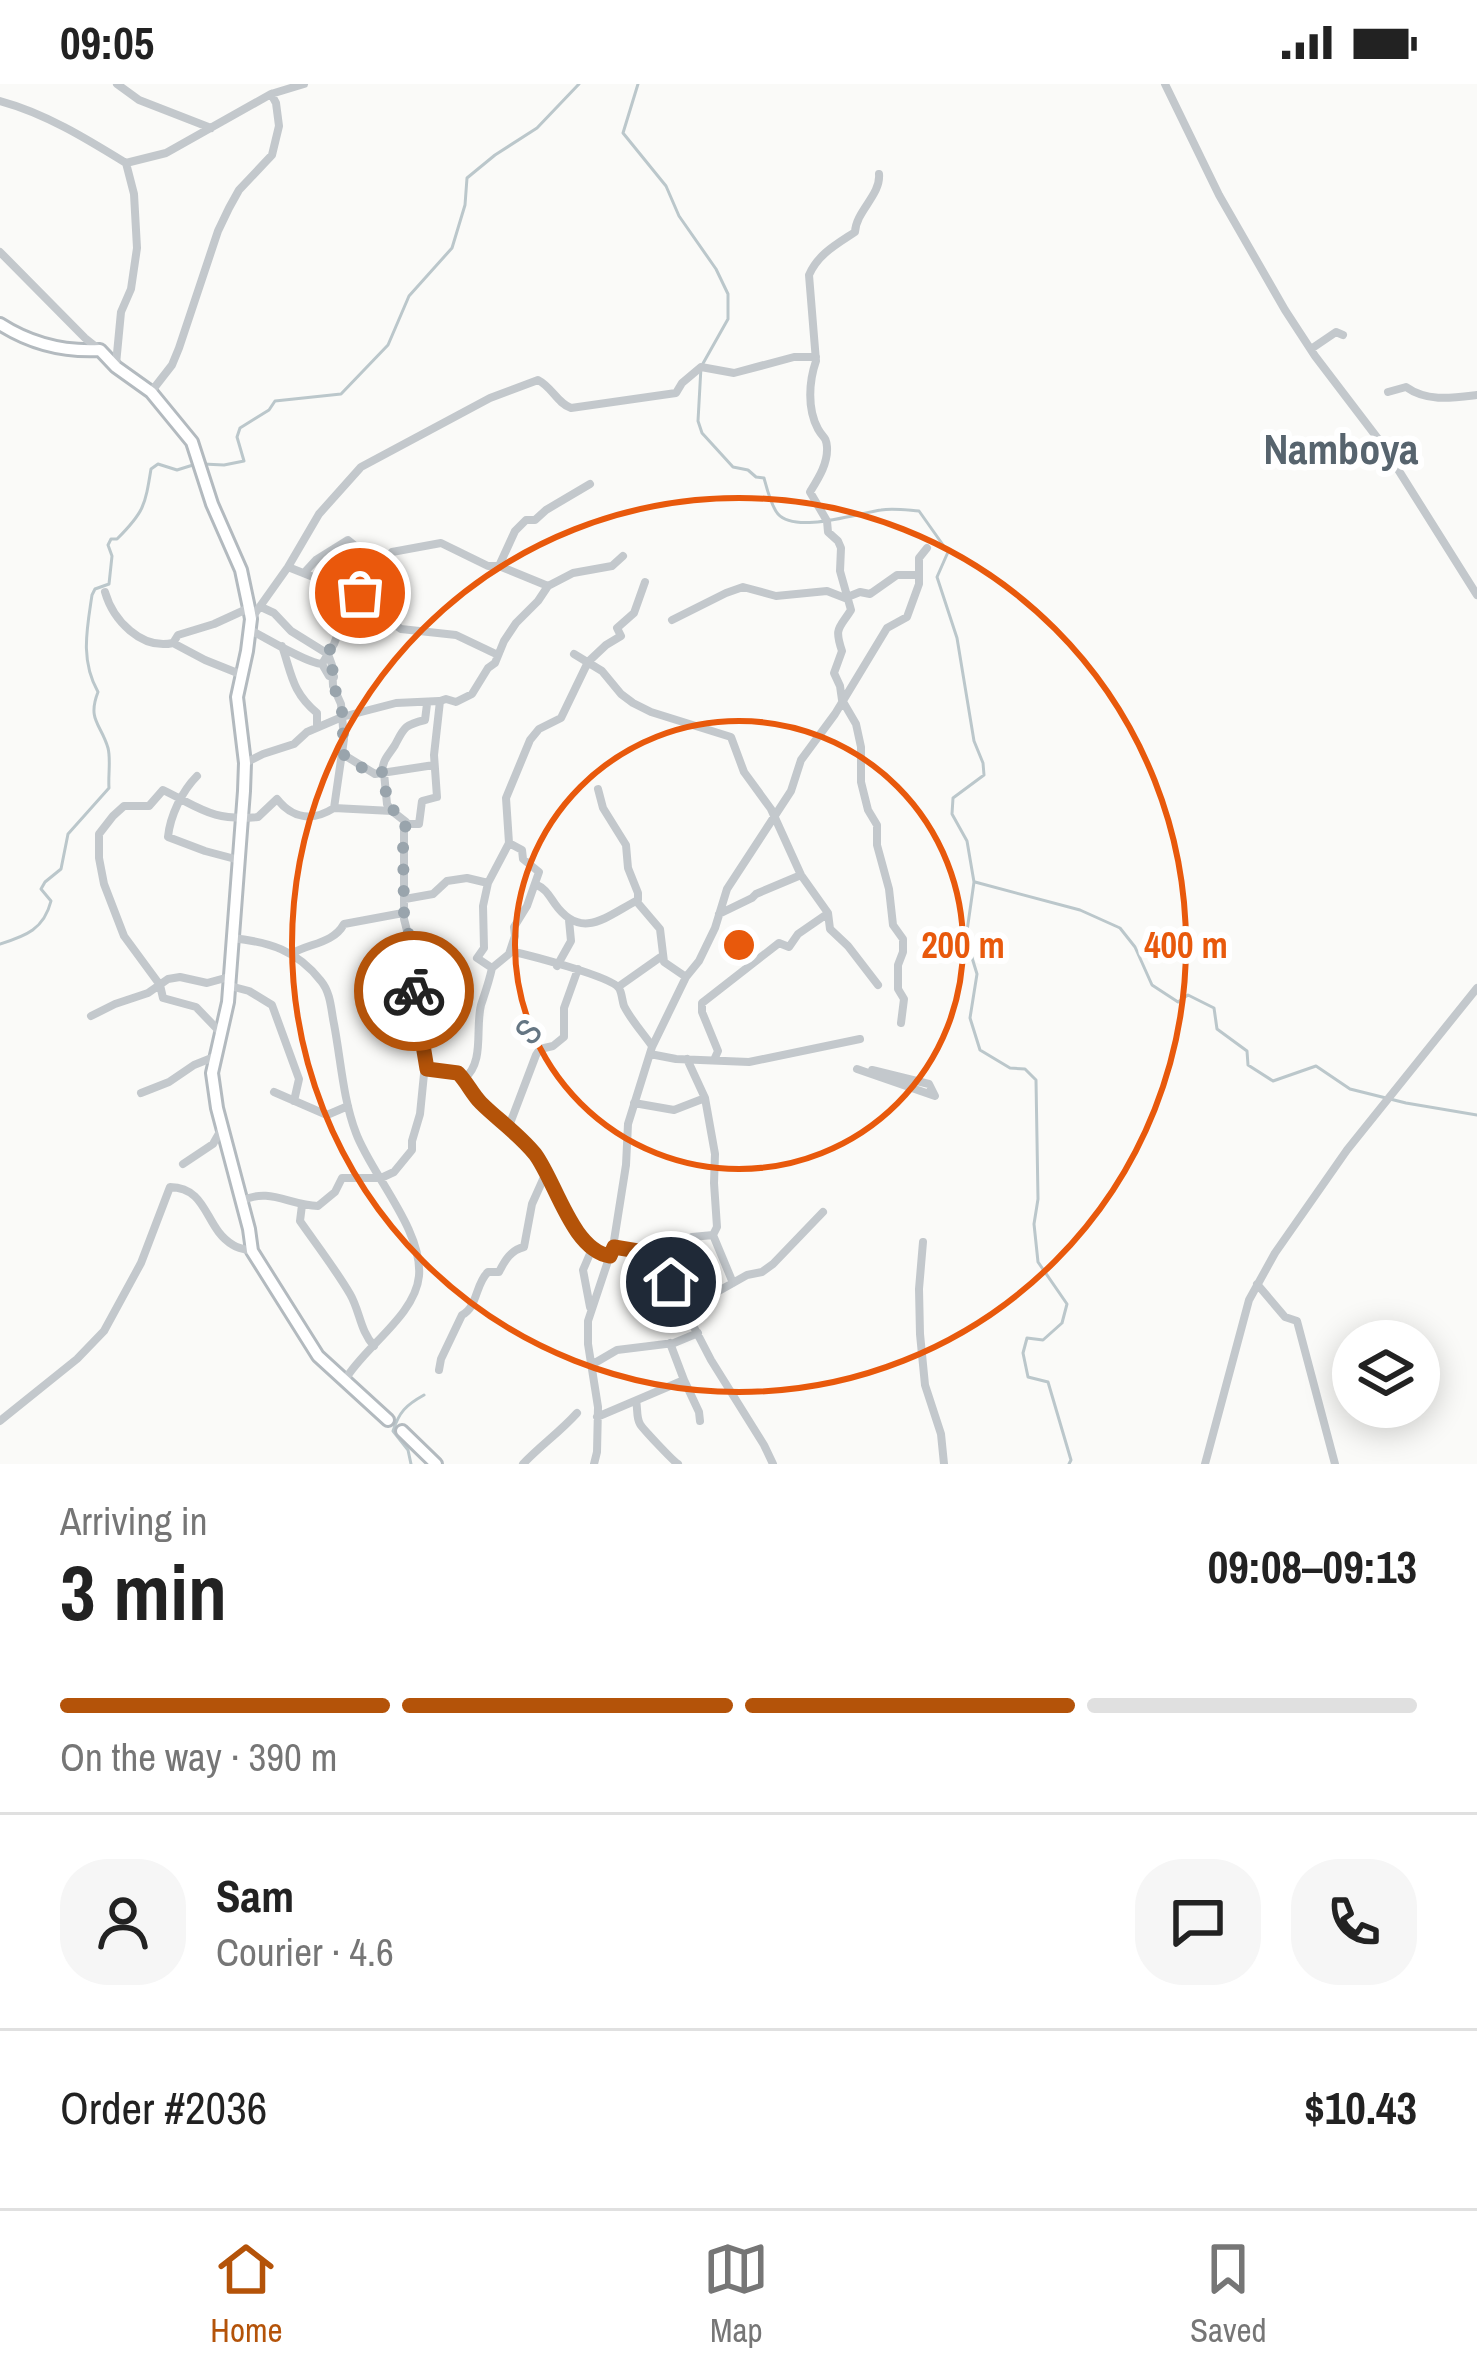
<!DOCTYPE html>
<meta charset="utf-8">
<style>
:root{--surface:#fff;--page:#f6f6f6;--text:#222;--muted:#767676;--line:#e0e0e0;--accent:#b45309}
body{margin:0;font-family:"Archivo Narrow",sans-serif;background:var(--page);color:var(--text);height:100vh;display:flex;flex-direction:column;font-size:45px;white-space:nowrap}
*{box-sizing:border-box;margin:0}
p{font-size:39px;color:var(--muted)}
.icon{flex:none;width:66px;height:66px;fill:none;stroke:currentColor;stroke-width:2;stroke-linecap:round;stroke-linejoin:round}
.map{position:relative;height:1380px;overflow:hidden}
.details{display:flex;flex-direction:column;background:var(--surface);flex:1}
.details>*{flex:none}
.controls{position:absolute;left:1332px;top:1236px;display:grid;gap:24px}
.controls a{display:grid;place-items:center;width:108px;height:108px;border-radius:50%;background:var(--surface);box-shadow:0 6px 30px #0003;font-size:60px}
.pin{position:absolute;display:grid;place-items:center;width:102px;height:102px;color:#fff;margin:-51px;border:6px solid #fff;border-radius:50%;box-shadow:0 3px 12px #0007}
.courier{position:absolute;display:grid;place-items:center;width:120px;height:120px;margin:-60px;border:9px solid #b45309;border-radius:50%;background:#fff;color:#222;box-shadow:0 3px 15px #0007}
.headline em{font-style:normal;font-weight:700}
.headline div{display:flex;flex-direction:column-reverse}
.headline{display:flex;align-items:center;justify-content:space-between;height:204px;padding:0 60px}
h1{font-size:78px;font-weight:700;line-height:90px}
.bar{display:grid;grid-template-columns:repeat(4,1fr);gap:18px 12px;align-content:center;height:144px;padding:0 60px}
.bar i{height:15px;border-radius:9px;background:var(--line)}
.bar .selected{background:var(--accent)}
.bar p{grid-column:span 4}
.line{display:flex;align-items:center;gap:30px;padding:0 60px;border-top:3px solid var(--line)}
.line div{flex:1}
.round{display:grid;place-items:center;flex:none;width:126px;height:126px;border-radius:48px;background:var(--page)}
.status{display:flex;justify-content:space-between;align-items:center;height:84px;padding:0 60px;background:var(--surface);direction:ltr}
.status svg{height:33px;fill:currentColor}
.dock{display:flex;justify-content:space-around;align-items:center;height:168px;border-top:3px solid var(--line);background:var(--surface);font-size:33px;color:var(--muted)}
.dock a{display:grid;justify-items:center;gap:6px}
.dock .selected{color:var(--accent)}
.map>svg:first-child{display:block}
.lines{fill:none;stroke-linecap:round;stroke-linejoin:round}
.stream{stroke:#bbc7cb;stroke-width:3}
.secondary-casing{stroke:#b3babf;stroke-width:16}
.street{stroke:#c3c8cc;stroke-width:8}
.secondary{stroke:#fff;stroke-width:10}
.done{stroke:#99a4ac;stroke-width:12;stroke-dasharray:0 21.6}
.route{stroke:#b45309;stroke-width:15}
.ring{fill:none;stroke:#e8590c;stroke-width:6}
.labels{text-anchor:middle;dominant-baseline:central;stroke-width:12;stroke-linejoin:round;paint-order:stroke}
.street-label{font-size:36px;fill:#657683;stroke:#fff}
.quarter-label{font-size:42px;font-weight:bold;fill:#57646e;stroke:#fff}
.centre{fill:#e8590c;stroke:#fff;stroke-width:6}
.ring-label{font-size:36px;text-anchor:middle;font-weight:bold;fill:#e8590c;stroke:#fff;stroke-width:12;stroke-linejoin:round;paint-order:stroke}
</style>
<div class="status"><b>09:05</b><svg viewBox="0 0 49 12"><path d="M0 12V9h3v3zM5 12V6h3v6zM10 12V3h3v9zM15 12V0h3v12zM26 1h20v11H26zM47 4h2v5h-2z"/></svg></div>
<div class="map">
<svg width="1477" height="1380" viewBox="0 0 1477 1380">
<rect width="100%" height="100%" fill="#fafaf8"/>
<g class="lines">
<!-- stream -->
<path class="stream" d="M 638,0 L 623,49 L 666,102 L 679,132 L 716,185 L 728,210 L 728,235 L 701,283 L 698,337 L 702,349 L 733,383 L 748,386 L 756,393 L 764,394 C 767,405 771,422 778,430 C 796,450 858,429 881,426 C 893,424 906,426 919,427 L 948,468 L 937,493 L 957,554 L 974,657 L 983,679 L 984,691 L 953,714 L 952,730 L 967,757 L 974,798 L 966,854 L 977,890 L 970,934 L 980,966 L 1010,984 L 1025,985 L 1036,996 L 1038,1115 L 1034,1140 L 1038,1178 L 1067,1220 L 1062,1239 L 1043,1256 L 1027,1254 L 1023,1269 L 1028,1293 L 1048,1298 L 1071,1376 L 1069,1380
M 203,380 L 224,381 L 244,377 L 237,353 L 240,344 L 269,326 L 275,317 L 341,310 L 388,261 L 409,212 L 452,164 L 465,121 L 467,94 L 495,71 L 537,44 L 579,0
M 975,798 L 1080,826 L 1120,844 L 1135,863 L 1152,901 L 1178,918 L 1188,911 L 1214,924 L 1217,945 L 1247,967 L 1248,981 L 1273,997 L 1316,982 L 1350,1005 L 1406,1019 L 1477,1031
M 0,860 C 26,852 44,845 51,817 L 41,805 L 45,798 L 61,785 L 68,750 L 109,704 C 108,692 111,675 108,664 C 101,640 87,636 98,608 C 80,576 87,545 92,511 L 95,505 L 109,500 L 112,472 L 108,461 L 111,455 L 117,455 C 144,428 145,422 151,385 L 158,380 L 177,386 L 193,381
M 411,1380 L 408,1366 L 393,1347 C 399,1328 406,1321 424,1311"/>
<defs>
<path id="secondary" d="M 0,240 C 31,260 63,268 100,266 L 116,283 L 151,308 L 192,358 L 212,420 L 241,486 L 249,524 L 251,535 L 247,567 L 237,613 L 245,679 L 244,707 L 228,918 L 212,989 L 217,1024 L 249,1145 L 252,1167 L 318,1272 L 388,1336
M 402,1347 L 436,1380"/>
</defs>
<!-- secondary casing -->
<use href="#secondary" class="secondary-casing"/>
<!-- street -->
<path class="street" d="M 117,0 L 139,16 L 211,44
M 1165,0 L 1219,111 L 1285,226 L 1315,272 L 1382,360 L 1477,511
M 0,17 C 45,29 87,55 126,79 L 134,110 L 137,164 L 131,205 L 121,228 L 116,280
M 126,79 L 166,69 L 271,10 L 304,0
M 879,90 C 881,111 856,127 855,148 C 837,160 818,170 809,191 L 816,277 C 809,297 807,325 818,345 C 823,354 826,352 827,363 C 828,380 818,395 810,408 L 827,437 L 828,448 L 838,457 L 841,464 L 840,487 L 851,526 C 839,545 834,543 842,567 L 834,589 L 840,602 L 842,616 L 856,640 L 861,663 L 861,698 L 868,726 L 877,741 L 877,761 L 889,805 L 893,841 L 903,855 L 903,868 L 898,881 L 898,905 L 904,915 L 901,939
M 0,168 L 85,254 L 100,266
M 1311,265 L 1336,248 L 1343,251
M 151,308 L 172,281 L 179,264 L 218,147 L 229,124 L 239,106 L 272,71 L 279,42 L 276,19 L 271,10
M 1388,308 L 1406,303 C 1427,318 1452,314 1477,311
M 499,482 L 515,447 L 526,436 L 535,436 L 546,426 L 590,400
M 288,483 L 326,498 L 341,509 L 371,523 L 401,545 L 456,551 L 498,571
M 304,489 L 316,476 L 348,456 L 364,469 L 384,475
M 105,508 C 113,536 141,566 173,559 L 205,576 L 240,590
M 261,523 L 274,529 L 291,547 L 328,570 L 332,581 L 333,602 L 341,620 L 344,655 L 334,724
M 251,535 L 288,483 L 319,430 L 361,383 L 490,314 L 538,296 C 552,303 557,319 571,324 L 676,309 L 682,299 L 701,283 L 734,289 L 794,273 L 816,273
M 672,536 L 726,509 L 743,503 L 776,512 L 827,507 L 845,514 L 860,508 L 870,510 L 897,491 L 917,491
M 250,546 C 268,555 306,579 322,580 L 329,592 L 334,593
M 173,559 L 178,551 L 214,540 L 249,524
M 282,562 C 292,591 292,608 317,629 L 317,643
M 574,570 L 602,587 L 621,610 L 633,619 L 651,628 L 731,653 L 744,688 L 771,725 L 801,791 L 828,829 L 830,845 L 848,862 L 878,901
M 322,580 L 334,560 L 349,521 L 392,468 L 441,459 L 488,482 L 499,482 L 548,502
M 344,671 L 375,690 L 434,681
M 245,679 L 263,670 L 294,660 L 307,648 L 342,633 L 396,619 L 439,617
M 382,688 C 383,675 388,672 395,661 C 404,644 404,641 425,636 L 427,620
M 384,689 L 387,720 L 391,726
M 197,692 C 182,707 170,732 168,753 L 205,767 L 239,776
M 535,800 C 546,805 548,810 555,820 C 582,858 608,831 638,816 L 638,809 L 628,784 L 626,761 L 603,724 L 598,705
M 405,815 L 433,810 L 447,797 L 467,794 L 488,799
M 637,818 L 660,845 L 664,878 L 686,893
M 719,830 L 752,814 L 756,810 L 801,791
M 232,854 C 269,858 297,866 321,897 C 331,909 331,926 334,940 C 341,977 343,1015 356,1049 C 371,1090 423,1146 419,1192 C 415,1232 364,1263 345,1296
M 510,867 C 528,871 610,892 619,904 C 622,909 622,916 624,922 C 631,936 643,949 652,962
M 291,870 C 309,859 333,860 344,840 L 403,829
M 557,882 L 571,857 L 569,836
M 492,884 L 509,870 L 515,852 L 514,843 L 527,822 L 539,788 L 523,775 L 522,766 L 509,759
M 230,902 L 249,907 L 272,921 L 299,995 L 294,1017
M 618,903 L 662,872
M 91,932 L 115,920 L 148,909 L 168,895 L 180,893 L 207,899 L 229,893
M 221,949 L 196,923 L 163,914 L 160,901 L 124,852 L 104,800 L 99,774 L 99,750 L 113,732 L 124,722 L 149,722 L 163,706 C 202,725 212,737 258,733 L 277,715 C 292,734 312,738 334,724 L 392,727 L 406,738
M 650,970 L 676,975 L 749,978 L 860,955
M 687,975 L 705,1014 L 715,1070 L 714,1099 L 717,1143 L 713,1151 L 733,1199
M 714,976 L 718,967 L 702,928 L 702,919 L 779,859 L 789,863 L 798,850 L 827,830
M 427,985 C 466,986 457,992 479,1017 C 487,1026 499,1032 508,1041 C 516,1049 526,1060 534,1069 C 557,1097 571,1166 610,1172
M 857,985 L 935,1012 L 929,1000 L 872,986
M 464,995 C 485,978 475,945 481,921 C 485,909 489,898 492,884 L 477,874 L 484,864 L 483,822 L 488,799 L 509,759 L 506,714 L 530,656 L 539,645 L 561,634 L 588,578 L 606,561 L 621,552 L 617,544 L 634,529 L 645,498
M 274,1008 L 327,1031 L 348,1022
M 141,1009 L 169,998 L 194,981 L 214,973
M 634,1019 L 674,1026 L 705,1014
M 509,1042 L 536,971 L 540,965 L 553,962 L 564,953 L 564,924 L 578,885
M 183,1080 L 213,1060 L 221,1046
M 241,1117 C 269,1103 289,1121 318,1122 L 335,1108 L 342,1094 L 381,1094 L 394,1088 L 412,1066 L 412,1057 L 420,1030 L 424,990 L 427,985 L 416,929 L 412,866 L 404,835 L 404,740 L 419,740 L 422,717 L 437,713 L 434,671 L 440,617 L 446,615 L 456,618 L 472,610 L 488,584 L 495,579 L 504,557 L 516,539 L 538,517 L 548,502 L 573,489 L 612,482 L 623,472
M 302,1121 L 300,1137 C 316,1160 336,1186 350,1210 C 360,1227 360,1247 374,1262
M 713,1151 L 692,1153 L 684,1160 L 656,1170 L 613,1163 L 626,1081 L 628,1040 L 652,963 L 686,893 L 699,877 L 715,844 L 727,805 L 791,707 L 801,676 L 835,630 L 887,544 L 907,533 L 919,500 L 919,474 L 927,464
M 923,1158 L 919,1205 L 920,1250 L 925,1301 L 941,1350 L 944,1380
M 656,1170 L 711,1276 L 764,1361 L 773,1380
M 1257,1200 L 1285,1233 L 1297,1237 L 1335,1380
M 590,1223 L 583,1186 L 592,1165
M 685,1226 L 747,1191 L 762,1188 L 773,1180 L 823,1128
M 593,1280 L 617,1266 L 674,1259 L 698,1249
M 439,1286 L 441,1275 L 462,1231 C 478,1223 475,1200 488,1188 L 499,1188 C 505,1176 511,1166 524,1163 L 532,1120 L 545,1091
M 684,1296 L 699,1328 L 700,1337
M 636,1317 C 638,1325 636,1333 640,1340 C 642,1344 673,1377 678,1380
M 597,1333 L 684,1296 L 670,1259
M 0,1337 L 77,1275 L 104,1247 L 141,1179 L 170,1103 C 209,1104 204,1144 233,1161 C 237,1164 247,1166 252,1167
M 523,1380 C 540,1362 560,1348 577,1329
M 594,1380 L 597,1368 L 598,1323 L 588,1260 L 588,1237 L 610,1171
M 1205,1380 L 1249,1216 L 1275,1169 L 1347,1066 L 1477,904"/>
<!-- secondary -->
<use href="#secondary" class="secondary"/>
</g>
<g class="lines">
<!-- done -->
<path class="done" d="M 360,509 L 349,521 L 328,570 L 332,581 L 334,602 L 342,628 L 344,671 L 368,688 L 384,688 L 387,720 L 406,738 L 403,758 L 404,829 L 412,866 L 414,907"/>
<!-- route -->
<path class="route" d="M 414,907 L 427,985 L 458,989 C 467,998 472,1010 481,1019 C 498,1036 519,1050 535,1070 C 556,1098 572,1166 610,1172 L 614,1163 L 656,1170 L 671,1198"/>
</g>
<!-- distance rings -->
<g class="ring">
<circle cx="739" cy="861" r="224"/>
<circle cx="739" cy="861" r="447"/>
</g>
<g class="labels">
<!-- street labels -->
<g class="street-label">
<text transform="translate(528 947) rotate(-49)">S</text>
</g>
<!-- quarter labels -->
<g class="quarter-label">
<text x="1341" y="365">Namboya</text>
</g>
</g>
<circle cx="739" cy="861" r="18" class="centre"/>
<g class="ring-label">
<text x="963" y="874">200 m</text>
<text x="1186" y="874">400 m</text>
</g>
</svg>
<div class="controls">
<a><svg class="icon" aria-label="layers" viewBox="0 0 24 24"><path d="M12 4l9 5-9 5-9-5zM3 14l9 5 9-5"/></svg></a>
</div>
<div class="pin" style="left:360px;top:509px;background:#ea580c"><svg class="icon" aria-label="bag" viewBox="0 0 24 24"><path d="M5 8h14l-1 12H6zM9 8a3 3 0 0 1 6 0"/></svg></div>
<div class="pin" style="left:671px;top:1198px;background:#1f2937"><svg class="icon" aria-label="home" viewBox="0 0 24 24"><path d="M3 11l9-7 9 7M6 9v11h12V9"/></svg></div>
<div class="courier" style="left:414px;top:907px"><svg class="icon" aria-label="bike" viewBox="0 0 24 24"><circle cx="6" cy="16" r="4"/><circle cx="18" cy="16" r="4"/><path d="M6 16l4-8h5l3 8M10 8l3 8H6M13 5h3"/></svg></div>
</div>
<section class="details">
<div class="headline"><div><h1>3 min</h1><p>Arriving in</p></div><em>09:08–09:13</em></div>
<div class="bar"><i class="selected"></i><i class="selected"></i><i class="selected"></i><i></i><p>On the way · 390 m</p></div>
<div class="line" style="height:216px"><a class="round"><svg class="icon" aria-label="person" viewBox="0 0 24 24"><circle cx="12" cy="8" r="4"/><path d="M4 21q1-7 8-7t8 7"/></svg></a><div><b>Sam</b><p>Courier · 4.6</p></div><a class="round"><svg class="icon" aria-label="chat" viewBox="0 0 24 24"><path d="M4 5h16v11H9l-5 4z"/></svg></a><a class="round"><svg class="icon" aria-label="phone" viewBox="0 0 24 24"><path d="M5 4h4l2 5-3 2q2 4 5 5l2-3 5 2v4C11 20 4 13 5 4z"/></svg></a></div>
<div class="line" style="height:156px"><div>Order #2036</div><b>$10.43</b></div>
</section>
<nav class="dock">
<a class="selected"><svg class="icon" aria-label="home" viewBox="0 0 24 24"><path d="M3 11l9-7 9 7M6 9v11h12V9"/></svg>Home</a>
<a><svg class="icon" aria-label="map" viewBox="0 0 24 24"><path d="M3 6l6-2 6 2 6-2v14l-6 2-6-2-6 2zM9 4v14M15 6v14"/></svg>Map</a>
<a><svg class="icon" aria-label="saved" viewBox="0 0 24 24"><path d="M7 4h10v16l-5-4-5 4z"/></svg>Saved</a>
</nav>
